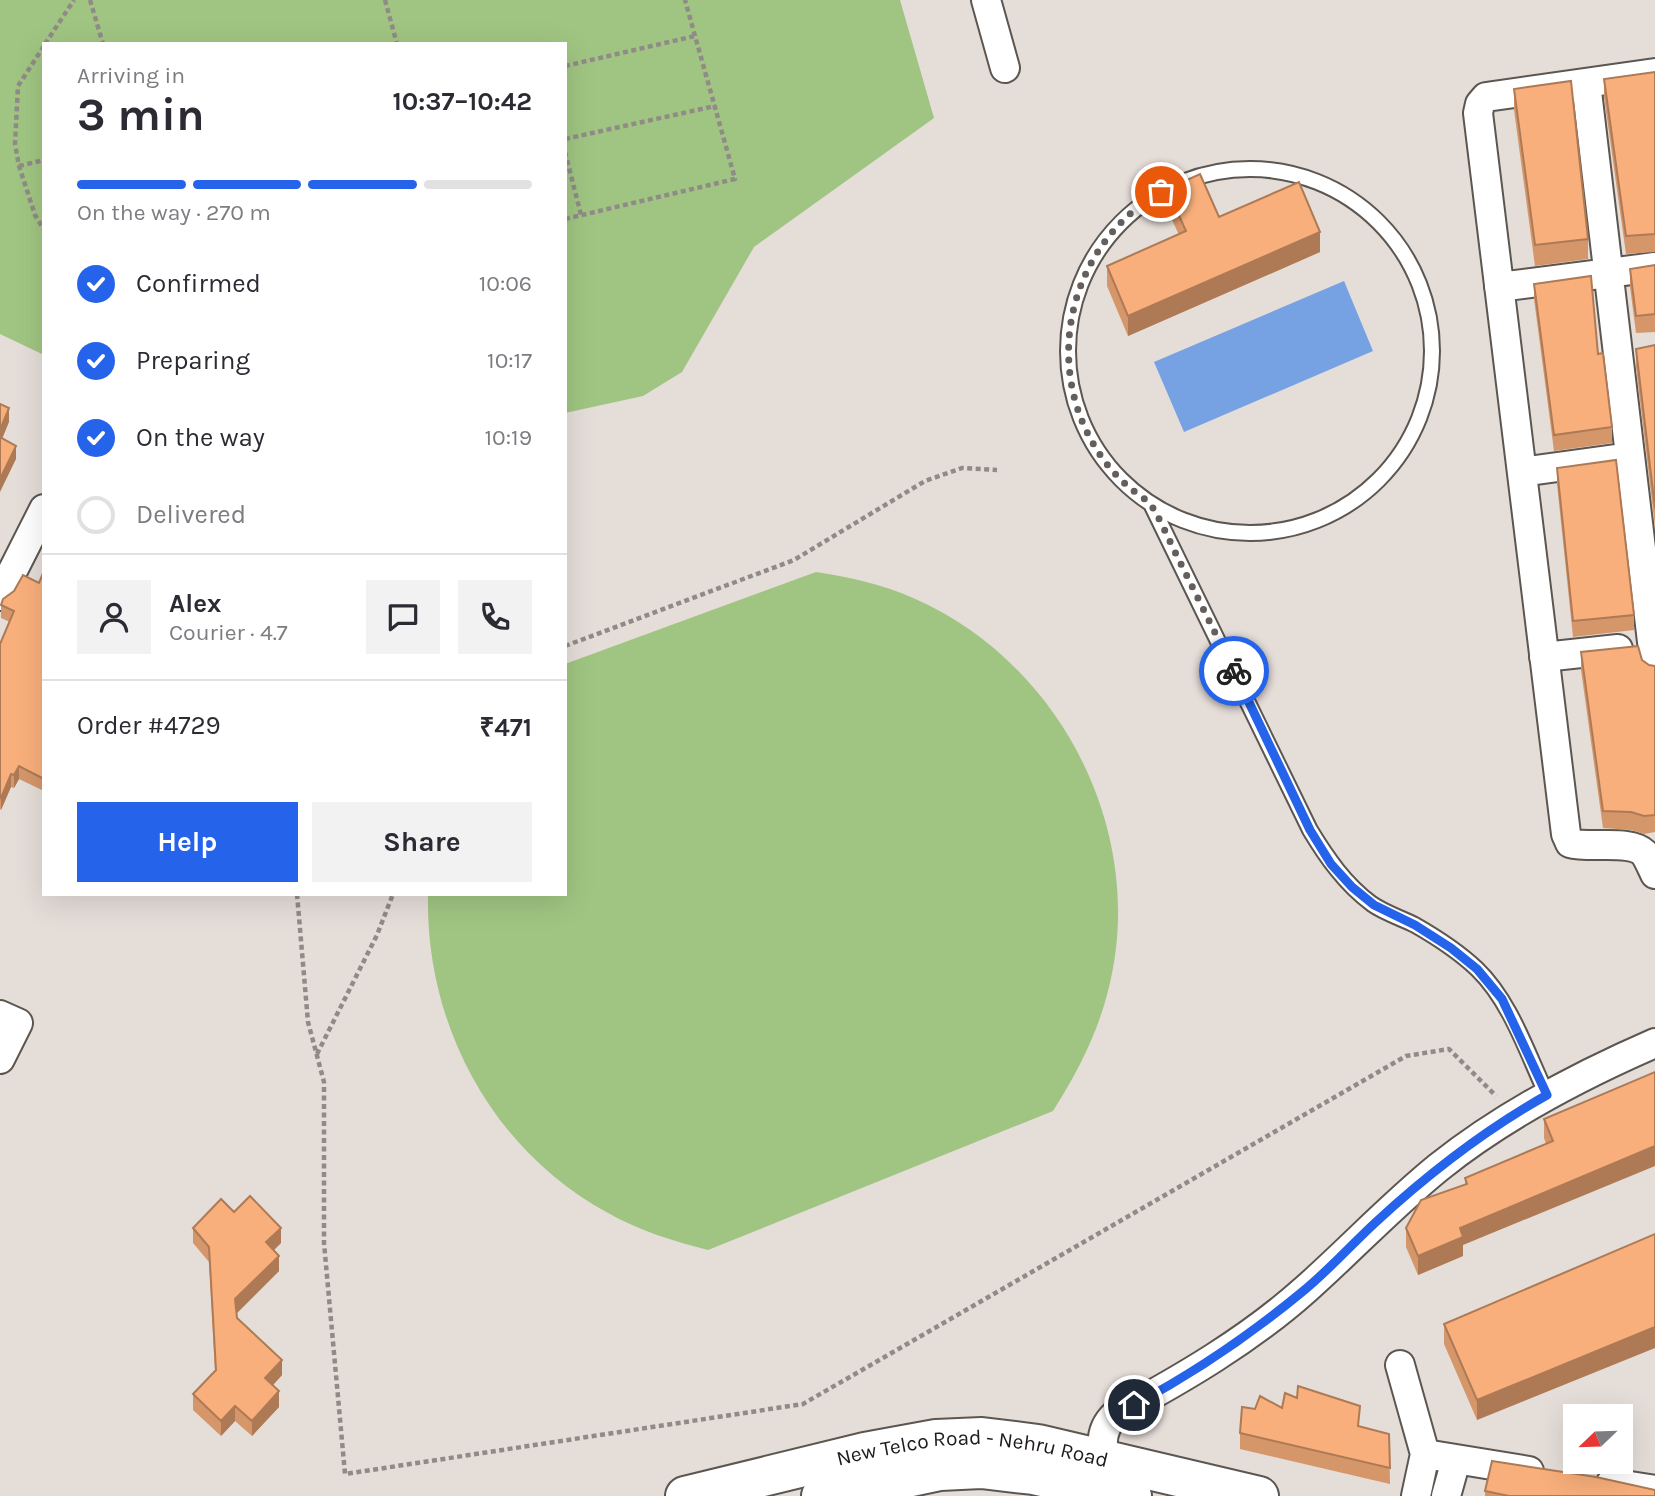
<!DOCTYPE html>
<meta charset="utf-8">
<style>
:root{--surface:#fff;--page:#f2f2f3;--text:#2b2b33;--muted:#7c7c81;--line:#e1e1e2;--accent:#2563eb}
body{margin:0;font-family:Karla,sans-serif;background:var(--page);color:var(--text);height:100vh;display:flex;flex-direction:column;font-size:26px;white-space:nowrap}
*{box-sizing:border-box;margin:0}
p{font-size:23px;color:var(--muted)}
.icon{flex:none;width:38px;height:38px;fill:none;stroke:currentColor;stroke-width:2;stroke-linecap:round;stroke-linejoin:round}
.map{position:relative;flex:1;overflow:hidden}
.side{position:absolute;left:42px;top:42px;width:525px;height:854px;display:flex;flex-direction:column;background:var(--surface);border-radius:0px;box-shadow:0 7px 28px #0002}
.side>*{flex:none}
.needle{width:46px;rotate:247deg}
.controls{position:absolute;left:1563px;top:1404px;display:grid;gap:14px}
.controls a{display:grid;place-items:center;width:70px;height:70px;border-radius:0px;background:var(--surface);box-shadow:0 7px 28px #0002;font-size:35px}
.pin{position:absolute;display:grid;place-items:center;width:60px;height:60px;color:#fff;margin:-30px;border:4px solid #fff;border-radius:50%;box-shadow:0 2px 7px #0007}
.courier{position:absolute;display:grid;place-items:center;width:70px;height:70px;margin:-35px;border:5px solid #2563eb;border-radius:50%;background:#fff;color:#222;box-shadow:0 2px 9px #0007}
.overview em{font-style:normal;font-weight:700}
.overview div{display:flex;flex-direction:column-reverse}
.overview{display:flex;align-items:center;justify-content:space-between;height:119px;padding:0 35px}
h1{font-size:46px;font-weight:700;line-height:52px}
.bar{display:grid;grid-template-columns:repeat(4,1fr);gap:10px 7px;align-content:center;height:84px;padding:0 35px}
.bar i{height:9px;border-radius:5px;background:var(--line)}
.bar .on{background:var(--accent)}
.bar p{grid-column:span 4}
.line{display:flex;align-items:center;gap:18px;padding:0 35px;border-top:2px solid var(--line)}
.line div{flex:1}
.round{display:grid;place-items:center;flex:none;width:74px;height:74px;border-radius:0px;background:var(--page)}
ol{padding:0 35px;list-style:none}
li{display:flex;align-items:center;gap:21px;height:77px}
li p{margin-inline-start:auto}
li .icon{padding:7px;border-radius:50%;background:var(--accent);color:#fff;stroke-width:4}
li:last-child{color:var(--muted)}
li i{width:38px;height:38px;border:4px solid var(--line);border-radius:50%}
.cta{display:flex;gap:14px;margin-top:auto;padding:14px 35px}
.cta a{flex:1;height:80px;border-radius:0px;background:var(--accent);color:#fff;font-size:28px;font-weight:700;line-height:80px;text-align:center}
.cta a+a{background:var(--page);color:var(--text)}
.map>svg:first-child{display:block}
.green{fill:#a0c582}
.water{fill:#76a2e4}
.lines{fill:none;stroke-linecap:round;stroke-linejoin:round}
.lane-casing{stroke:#5c5651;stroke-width:18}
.street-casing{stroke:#5c5651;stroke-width:32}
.secondary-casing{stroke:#5c5651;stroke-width:42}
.path{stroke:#908b87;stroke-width:4.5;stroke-dasharray:5 3.5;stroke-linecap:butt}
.lane{stroke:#fff;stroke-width:14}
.street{stroke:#fff;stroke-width:28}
.secondary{stroke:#fff;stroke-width:38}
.wall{fill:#d5966a}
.shaded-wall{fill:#ae7a56}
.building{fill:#f8af7b;stroke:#ae7a56;stroke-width:2}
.done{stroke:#645f5c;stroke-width:7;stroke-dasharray:0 12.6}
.route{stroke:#2563eb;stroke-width:9}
.labels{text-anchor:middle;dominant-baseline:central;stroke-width:7;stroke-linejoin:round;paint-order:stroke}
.street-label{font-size:21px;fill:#1e1b19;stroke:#e5ddd8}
</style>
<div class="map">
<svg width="1655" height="1496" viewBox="0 0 1655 1496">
<rect width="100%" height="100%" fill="#e5ddd8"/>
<!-- green -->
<path class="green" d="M 0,0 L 900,0 L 934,118 L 754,247 L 682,372 L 643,396 L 565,413 L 565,44 L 44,44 L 44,355 L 0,334 Z
M 816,572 C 849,577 882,584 913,598 C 1061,662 1149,834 1108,991 C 1097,1035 1077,1073 1053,1111 L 708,1250 C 673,1241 640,1231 608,1213 C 492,1150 425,1025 428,894 L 565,894 L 565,664 Z"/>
<!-- water -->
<path class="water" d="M 1344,281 L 1373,351 L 1184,432 L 1154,362 Z"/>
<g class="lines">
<defs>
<path id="lane" d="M1068 351a182 182 0 1 1 364 0a182 182 0 1 1-364 0Z
M 1152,506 L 1310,830 C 1327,858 1345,884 1372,904 C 1385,913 1401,918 1415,925 C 1436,937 1459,952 1477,969 C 1511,1002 1527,1053 1547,1095"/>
<path id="street" d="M 986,0 L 1005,68
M 1655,73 L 1486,97 L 1480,104 L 1478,113 L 1566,834 L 1570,843 C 1591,849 1630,839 1644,853 C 1648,858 1652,868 1655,874
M 1586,83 L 1655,667
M 1499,287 L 1655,267
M 1522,472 L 1630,457
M 0,596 L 44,509
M 1544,657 L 1618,649
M 0,1015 L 18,1023 L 0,1059
M 1400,1365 L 1425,1454 L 1416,1496
M 1425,1454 L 1529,1471
M 1112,1474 C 1101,1454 1097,1432 1115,1415 C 1182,1379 1249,1340 1306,1289 C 1351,1249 1392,1205 1439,1167 C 1504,1115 1579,1076 1655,1043
M 1611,1483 L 1655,1490
M 1446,1496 L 1456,1460"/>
<g id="secondary">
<path id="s1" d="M 685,1496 L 865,1452 L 936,1439 L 982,1437 L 1038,1444 L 1259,1496"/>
<path d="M 821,1496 L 940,1471 L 981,1469 L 1033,1475 L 1132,1496"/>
</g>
</defs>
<!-- lane casing -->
<use href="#lane" class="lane-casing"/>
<!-- street casing -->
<use href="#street" class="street-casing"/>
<!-- secondary casing -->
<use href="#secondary" class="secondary-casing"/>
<!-- path -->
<path class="path" d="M 90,0 L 103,44
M 385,0 L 397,44
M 45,44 L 74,0
M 44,46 L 18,86 L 15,144 L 19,166 L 35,215 L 44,230
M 565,66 L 695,36
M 565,139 L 715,106
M 565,152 L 581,215
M 19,166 L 44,160
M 565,219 L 735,179 L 685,0
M 565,646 L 794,560 L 925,481 L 962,468 L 997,470
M 297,894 L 308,1022 L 324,1082 L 324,1243 L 345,1474 L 803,1404 L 1406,1056 L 1449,1049 L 1496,1096
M 317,1054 L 377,935 L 393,894"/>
<!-- lane -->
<use href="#lane" class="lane"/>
<!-- street -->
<use href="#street" class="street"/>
<!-- secondary -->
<use href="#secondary" class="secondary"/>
</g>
<!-- wall -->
<path class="wall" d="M 1655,72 L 1655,252 L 1626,254 L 1604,97 L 1604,79 Z
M 1514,89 L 1588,239 L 1588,259 L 1535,266 L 1514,110 Z
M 1167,189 L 1219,217 L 1320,252 L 1128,336 L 1107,286 L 1107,266 L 1179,235 L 1167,209 Z
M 1655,265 L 1655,332 L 1636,333 L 1630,287 L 1630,269 Z
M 1534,284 L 1598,354 L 1612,427 L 1612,443 L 1554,451 L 1534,299 Z
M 1655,345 L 1655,526 L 1636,367 L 1636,349 Z
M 1557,468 L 1634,615 L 1634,630 L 1573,637 L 1557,484 Z
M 44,571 L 44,791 L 19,779 L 14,788 L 11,787 L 1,810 L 0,809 L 0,644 L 10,622 L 1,618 L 1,605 L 39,583 Z
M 1581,652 L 1642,660 L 1649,665 L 1655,666 L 1655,832 L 1644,834 L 1631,830 L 1603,828 L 1581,670 Z
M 1655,1072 L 1463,1245 L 1463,1256 L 1418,1275 L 1406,1247 L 1406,1228 L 1465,1185 L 1465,1178 L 1546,1144 L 1544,1138 L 1544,1119 Z
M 234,1212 L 281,1243 L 273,1250 L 279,1271 L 236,1314 L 237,1318 L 282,1375 L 273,1385 L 279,1407 L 252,1436 L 235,1421 L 221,1436 L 193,1410 L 193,1394 L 215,1371 L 209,1262 L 193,1243 L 193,1228 Z
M 1655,1234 L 1477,1420 L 1444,1344 L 1444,1324 Z
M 1282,1408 L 1360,1426 L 1389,1434 L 1390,1484 L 1240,1449 L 1240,1433 L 1255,1409 Z
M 1485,1491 L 1655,1496 L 1485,1496 Z"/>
<!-- shaded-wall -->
<path class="shaded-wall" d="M 1320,232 L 1320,252 L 1128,336 L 1128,316 Z
M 9,408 L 9,422 L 0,444 L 0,430 Z
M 16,446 L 16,459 L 0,492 L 0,479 Z
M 19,766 L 19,779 L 14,788 L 14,775 Z
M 11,774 L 11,787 L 1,810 L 1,798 Z
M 1655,1146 L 1655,1166 L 1463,1245 L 1463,1256 L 1418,1275 L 1418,1256 L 1460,1228 Z
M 281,1228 L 281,1243 L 266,1258 L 266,1242 Z
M 279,1256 L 279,1271 L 235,1315 L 235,1299 Z
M 1655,1327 L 1655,1348 L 1477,1420 L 1477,1400 Z
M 282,1360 L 282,1375 L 265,1394 L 265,1378 Z
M 279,1391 L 279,1407 L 252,1436 L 252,1421 Z
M 235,1406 L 235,1421 L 221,1436 L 221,1421 Z"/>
<!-- building -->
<path class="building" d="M 1655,72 L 1655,234 L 1626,236 L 1604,79 Z
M 1571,81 L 1588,239 L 1535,245 L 1514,89 Z
M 1200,174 L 1219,217 L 1299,182 L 1320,232 L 1128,316 L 1107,266 L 1186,231 L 1167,189 Z
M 1655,265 L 1655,314 L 1636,316 L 1630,269 Z
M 1591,276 L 1598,354 L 1603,353 L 1612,427 L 1554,435 L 1534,284 Z
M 1655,345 L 1655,508 L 1636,349 Z
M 0,404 L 9,408 L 0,430 Z
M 0,437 L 16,446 L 0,479 Z
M 1616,460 L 1634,615 L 1573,621 L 1557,468 Z
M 44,571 L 44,779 L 19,766 L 14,775 L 11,774 L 1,798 L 0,797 L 0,644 L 14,611 L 1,605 L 3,599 L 14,591 L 23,575 L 39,583 Z
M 1638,646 L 1642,660 L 1649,665 L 1655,666 L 1655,815 L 1644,816 L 1631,812 L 1603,811 L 1581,652 Z
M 1655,1072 L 1655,1146 L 1460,1228 L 1463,1237 L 1418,1256 L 1406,1228 L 1421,1200 L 1467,1184 L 1465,1178 L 1553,1141 L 1544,1119 Z
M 250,1196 L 281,1228 L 266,1242 L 279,1256 L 235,1299 L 237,1318 L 282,1360 L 265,1378 L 279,1391 L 252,1421 L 235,1406 L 221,1421 L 193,1394 L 216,1370 L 209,1247 L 193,1228 L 221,1199 L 234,1212 Z
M 1655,1234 L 1655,1327 L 1477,1400 L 1444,1324 Z
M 1298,1386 L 1360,1406 L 1358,1426 L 1389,1434 L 1390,1468 L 1240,1433 L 1242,1407 L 1255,1409 L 1260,1396 L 1282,1408 L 1285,1393 L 1297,1398 Z
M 1492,1461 L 1596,1477 L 1655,1490 L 1655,1496 L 1509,1496 L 1485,1491 Z"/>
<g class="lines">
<!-- done -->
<path class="done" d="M 1161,192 C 1077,239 1045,346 1087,432 C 1097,453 1112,473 1129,487 C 1137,494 1148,500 1153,508 C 1162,523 1169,540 1177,556 C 1196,594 1215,633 1234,671"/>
<!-- route -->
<path class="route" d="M 1134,1405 C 1194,1373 1250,1335 1302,1292 C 1328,1271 1351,1245 1376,1222 C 1428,1174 1485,1130 1547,1095 L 1502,999 L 1477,969 L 1451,948 L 1415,925 L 1374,905 L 1352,887 L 1331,864 L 1310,830 L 1234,671"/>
</g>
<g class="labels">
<!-- street labels -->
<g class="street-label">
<text stroke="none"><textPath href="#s1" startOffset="294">New Telco Road - Nehru Road</textPath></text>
</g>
</g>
</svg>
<div class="controls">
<a><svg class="needle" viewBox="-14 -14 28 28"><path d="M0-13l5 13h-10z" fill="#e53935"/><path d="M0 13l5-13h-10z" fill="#7c7c81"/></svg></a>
</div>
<div class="pin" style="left:1161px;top:192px;background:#ea580c"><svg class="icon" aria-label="bag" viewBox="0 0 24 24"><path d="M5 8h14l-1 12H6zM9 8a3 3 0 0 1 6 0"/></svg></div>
<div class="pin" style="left:1134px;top:1405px;background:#1f2937"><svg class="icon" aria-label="home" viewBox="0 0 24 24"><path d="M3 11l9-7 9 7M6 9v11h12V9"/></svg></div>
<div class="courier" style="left:1234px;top:671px"><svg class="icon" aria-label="bike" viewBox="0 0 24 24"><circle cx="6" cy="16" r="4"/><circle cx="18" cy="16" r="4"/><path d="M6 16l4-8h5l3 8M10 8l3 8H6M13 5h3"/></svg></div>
<section class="side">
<div class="overview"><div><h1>3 min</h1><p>Arriving in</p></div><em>10:37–10:42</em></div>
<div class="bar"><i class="on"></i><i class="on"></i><i class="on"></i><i></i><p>On the way · 270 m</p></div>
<ol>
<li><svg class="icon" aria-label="check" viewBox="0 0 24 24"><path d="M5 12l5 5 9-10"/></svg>Confirmed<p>10:06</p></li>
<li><svg class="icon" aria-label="check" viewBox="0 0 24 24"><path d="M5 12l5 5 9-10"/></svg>Preparing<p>10:17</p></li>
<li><svg class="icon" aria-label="check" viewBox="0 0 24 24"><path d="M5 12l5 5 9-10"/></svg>On the way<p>10:19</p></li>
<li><i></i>Delivered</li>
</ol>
<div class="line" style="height:126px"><a class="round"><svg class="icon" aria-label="person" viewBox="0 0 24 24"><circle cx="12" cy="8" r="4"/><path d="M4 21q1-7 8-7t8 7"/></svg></a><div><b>Alex</b><p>Courier · 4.7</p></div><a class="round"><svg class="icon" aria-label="chat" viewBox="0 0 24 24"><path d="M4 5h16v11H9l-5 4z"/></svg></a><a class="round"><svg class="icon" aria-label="phone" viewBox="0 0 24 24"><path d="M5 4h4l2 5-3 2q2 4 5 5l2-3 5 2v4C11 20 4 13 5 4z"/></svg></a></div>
<div class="line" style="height:91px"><div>Order #4729</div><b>₹471</b></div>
<div class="cta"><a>Help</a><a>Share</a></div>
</section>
</div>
